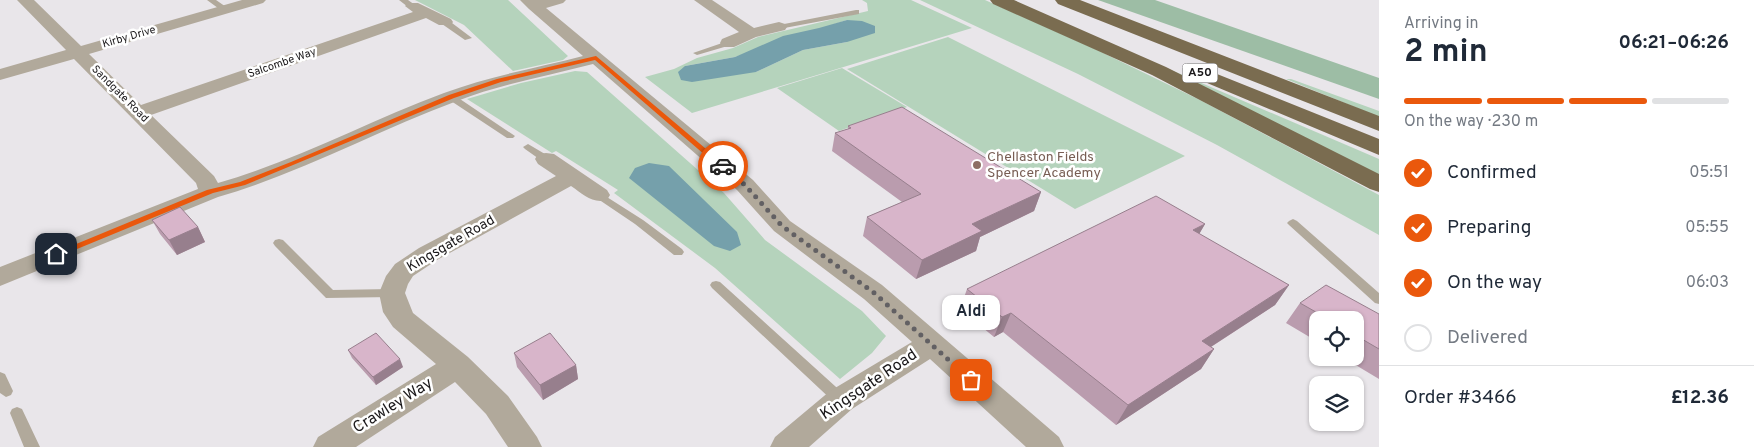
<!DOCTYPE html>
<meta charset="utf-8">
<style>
:root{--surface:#fff;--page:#f6f6f7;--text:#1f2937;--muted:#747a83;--line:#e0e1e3;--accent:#ea580c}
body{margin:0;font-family:Overpass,sans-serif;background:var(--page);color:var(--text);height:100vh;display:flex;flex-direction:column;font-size:19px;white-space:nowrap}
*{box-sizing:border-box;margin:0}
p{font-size:16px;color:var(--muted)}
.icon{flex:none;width:28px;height:28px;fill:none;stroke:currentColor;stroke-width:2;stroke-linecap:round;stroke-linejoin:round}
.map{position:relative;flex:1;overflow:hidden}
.side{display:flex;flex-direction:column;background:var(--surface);width:375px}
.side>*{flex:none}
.controls{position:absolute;left:1309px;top:311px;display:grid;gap:10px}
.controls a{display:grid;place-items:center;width:55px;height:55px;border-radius:10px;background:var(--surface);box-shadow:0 1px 4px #0004;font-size:25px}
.pin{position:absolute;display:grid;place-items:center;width:42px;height:42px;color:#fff;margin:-21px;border-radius:10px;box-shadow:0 2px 8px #0006}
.courier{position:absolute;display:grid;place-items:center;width:50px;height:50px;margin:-25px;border:4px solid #ea580c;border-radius:50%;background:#fff;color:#222;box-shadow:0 1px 6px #0007}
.bubble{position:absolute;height:35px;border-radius:10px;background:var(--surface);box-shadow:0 1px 4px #0004;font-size:16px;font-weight:700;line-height:35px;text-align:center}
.headline em{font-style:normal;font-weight:700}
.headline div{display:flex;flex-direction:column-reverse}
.headline{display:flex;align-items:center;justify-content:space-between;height:85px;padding:0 25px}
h1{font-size:32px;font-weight:700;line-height:38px}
.bar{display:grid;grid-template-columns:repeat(4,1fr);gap:8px 5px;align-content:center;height:60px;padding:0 25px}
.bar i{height:6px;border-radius:4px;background:var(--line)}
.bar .selected{background:var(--accent)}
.bar p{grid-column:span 4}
.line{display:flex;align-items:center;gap:12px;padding:0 25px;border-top:1px solid var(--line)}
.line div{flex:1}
ol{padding:0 25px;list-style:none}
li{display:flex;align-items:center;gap:15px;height:55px}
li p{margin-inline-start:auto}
li .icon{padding:5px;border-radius:50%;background:var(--accent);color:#fff;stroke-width:4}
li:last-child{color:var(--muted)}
li i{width:28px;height:28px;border:2px solid var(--line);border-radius:50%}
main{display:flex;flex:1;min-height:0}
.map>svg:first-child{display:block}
.green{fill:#b5d3bc;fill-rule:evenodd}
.forest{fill:#9dbda5}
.water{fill:#75a0ab}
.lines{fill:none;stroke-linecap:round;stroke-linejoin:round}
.service{fill:#b1a99b;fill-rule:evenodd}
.minor{fill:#b1a99b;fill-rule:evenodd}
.trunk{fill:#7a6c50;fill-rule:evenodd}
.wall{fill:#ba9cae}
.shaded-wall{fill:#977f8d}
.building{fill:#d8b5ca;stroke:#977f8d}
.route{fill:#ea580c}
.done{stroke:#626063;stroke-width:5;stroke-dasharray:0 9}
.education-dot{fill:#8d6e63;stroke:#fff;stroke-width:2}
.labels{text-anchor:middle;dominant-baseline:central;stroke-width:5;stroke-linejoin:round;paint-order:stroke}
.far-street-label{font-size:11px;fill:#1a181a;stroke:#fff}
.shield{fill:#fff;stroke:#5f5d5f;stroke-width:1}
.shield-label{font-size:12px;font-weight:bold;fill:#1a181a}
.education-label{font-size:14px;fill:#785e54;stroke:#fff;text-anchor:start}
.street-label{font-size:14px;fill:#1a181a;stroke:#fff}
.near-street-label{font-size:16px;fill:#1a181a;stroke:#fff}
</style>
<main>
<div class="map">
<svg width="1379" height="447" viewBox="0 0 1379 447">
<rect width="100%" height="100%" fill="#e9e6ea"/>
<!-- green -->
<path class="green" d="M 415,0 L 508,0 L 568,56 L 563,60 L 513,71 L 464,25 Z
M 862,0 L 911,0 L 972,28 L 692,113 L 645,77 L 674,69 L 697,58 L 733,48 L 758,37 L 868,11 L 867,3 ZM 847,20 L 847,42 L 803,50 L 756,72 L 685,66 L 735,57 Z
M 920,0 L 985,0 L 1095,49 L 1202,101 L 1379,195 L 1379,235 L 1217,145 L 1078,74 Z
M 948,37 L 1185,156 L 1075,209 L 847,69 Z
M 1129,52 L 1379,159 L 1379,177 Z
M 842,68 L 907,107 L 839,131 L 777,88 Z
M 575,71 L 587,72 L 724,193 L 765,240 L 862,311 L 886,336 L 872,353 L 840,379 L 715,268 L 614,193 L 618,190 L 556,151 L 552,153 L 467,99 L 521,83 Z
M 1286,79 L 1291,79 L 1379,111 L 1379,117 Z"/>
<!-- forest -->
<path class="forest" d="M 1098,0 L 1155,0 L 1379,78 L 1379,99 Z"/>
<!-- water -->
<path class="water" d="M 847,20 L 862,21 L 875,26 L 875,33 L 847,42 L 803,50 L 756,72 L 692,82 L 681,80 L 678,72 L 685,66 L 735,57 L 783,36 L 819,28 Z
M 649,163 L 669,166 L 737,232 L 741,245 L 730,251 L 714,246 L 629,178 L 635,168 Z"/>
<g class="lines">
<!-- service -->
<path class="service" d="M 207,0 L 216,0 L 229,9 L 222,11 Z
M 399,0 L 408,0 L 415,5 L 408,7 Z
M 856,10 L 859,10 L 859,14 L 779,29 L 775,27 L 779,25 Z
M 442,20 L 448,20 L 472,38 L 465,40 L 442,24 Z
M 728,41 L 731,41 L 731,45 L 697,55 L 693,53 Z
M 451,94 L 454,95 L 515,136 L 513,138 L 507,138 L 448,99 L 448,95 Z
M 528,144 L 550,157 L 551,159 L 550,161 L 542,161 L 525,149 L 523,147 Z
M 599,192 L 643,220 L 682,249 L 684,252 L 682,255 L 674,255 L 635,224 L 595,197 L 594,195 Z
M 1293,219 L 1297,221 L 1379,293 L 1379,304 L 1375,303 L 1289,225 L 1287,223 L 1289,221 Z
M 279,239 L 283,240 L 333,290 L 392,289 L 396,290 L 398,293 L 396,296 L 392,297 L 326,298 L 275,246 L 273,243 L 275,240 Z
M 716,281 L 720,282 L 846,396 L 848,400 L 846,404 L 841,406 L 836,404 L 712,288 L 710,285 L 712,282 Z
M 0,372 L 5,374 L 13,391 L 11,395 L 6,397 L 0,393 Z
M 17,407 L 22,409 L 40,447 L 24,447 L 10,413 L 12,409 Z"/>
<!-- minor -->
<path class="minor" d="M 17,0 L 34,0 L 81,46 L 242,0 L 266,0 L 263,3 L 89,54 L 141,105 L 413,12 L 405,6 L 408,3 L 418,3 L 451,19 L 453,22 L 451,25 L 439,25 L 426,18 L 151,115 L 214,176 L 218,183 C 296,161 368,121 444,93 C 489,76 537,68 583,56 L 529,9 L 520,0 L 566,0 L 563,3 L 546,8 L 753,180 L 790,221 L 882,285 L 1059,437 L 1064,447 L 1026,447 L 930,359 L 852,409 L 809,447 L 770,447 L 775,437 L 830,391 L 912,342 L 864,299 L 774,231 L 737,190 L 593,64 C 547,76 501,84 457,101 C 376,131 301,173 218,197 L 0,286 L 0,267 L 198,189 L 196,183 L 74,59 L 0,80 L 0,69 L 66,50 Z
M 694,0 L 712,0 L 754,28 L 779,22 L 785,24 L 787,27 L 785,30 L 756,37 L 734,47 L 722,47 L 720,43 L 722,39 L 739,32 Z
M 546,153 L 554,154 L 607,190 L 610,195 L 607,200 C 592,204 583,194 571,186 L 437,260 L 413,276 L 408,284 L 405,293 L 413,313 L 468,357 L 508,396 L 537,437 L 542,447 L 508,447 L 486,414 L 455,382 L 356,447 L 313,447 L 318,437 L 436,364 L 393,327 L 383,312 L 379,293 L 386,276 L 395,264 L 419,248 L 556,176 L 538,164 L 535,159 L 538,154 Z"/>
<!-- trunk -->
<path class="trunk" d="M 990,0 L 1014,0 L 1166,67 L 1379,174 L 1379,192 L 1370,189 L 1152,75 L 993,4 Z
M 1055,0 L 1080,0 L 1379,116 L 1379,131 L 1058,4 Z
M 1207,70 L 1379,139 L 1379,155 L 1200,80 L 1197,76 L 1200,72 Z"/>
</g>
<!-- wall -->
<path class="wall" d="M 848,126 L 1041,192 L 1034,211 L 980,237 L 976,251 L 916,279 L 863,236 L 867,217 L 902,202 L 832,151 L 835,133 L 848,129 Z
M 152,220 L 198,227 L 205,242 L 177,255 L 160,234 Z
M 1205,224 L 1199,234 L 1289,285 L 1275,305 L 1211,347 L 1214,349 L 1201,369 L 1116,425 L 1003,332 L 994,337 L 960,309 L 967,289 Z
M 1300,303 L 1379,314 L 1379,379 L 1344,358 L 1355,358 L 1355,320 L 1318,320 L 1318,342 L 1286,323 Z
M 348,350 L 403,367 L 376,385 L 352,358 Z
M 514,353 L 576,365 L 578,379 L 543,400 L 517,367 Z"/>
<!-- shaded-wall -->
<path class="shaded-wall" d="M 1041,192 L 1034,211 L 980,237 L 976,251 L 916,279 L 922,260 L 972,224 Z
M 1205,224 L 1194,243 L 1193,230 Z
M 198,227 L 205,242 L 177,255 L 169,240 Z
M 1289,285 L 1275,305 L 1189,361 L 1202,341 Z
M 1011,313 L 1003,332 L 994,337 L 1002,317 Z
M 1214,349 L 1201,369 L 1116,425 L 1128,405 Z
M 400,359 L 403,367 L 376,385 L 373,377 Z
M 576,365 L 578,379 L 543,400 L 540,385 Z"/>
<!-- building -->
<path class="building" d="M 902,107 L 1041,192 L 972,224 L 982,231 L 922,260 L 867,217 L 921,194 L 835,133 L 851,128 L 848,126 Z
M 1156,196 L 1205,224 L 1193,230 L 1289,285 L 1202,341 L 1214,349 L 1128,405 L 1011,313 L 1002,317 L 967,289 Z
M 180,207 L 198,227 L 169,240 L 152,220 Z
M 1326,285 L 1379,314 L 1379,349 L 1355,335 L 1355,320 L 1330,320 L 1300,303 Z
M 376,333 L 400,359 L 373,377 L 348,350 Z
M 550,333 L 576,365 L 540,385 L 514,353 Z"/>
<!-- route -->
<path class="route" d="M 596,56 L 725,165 L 725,168 L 720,168 L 595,60 L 501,82 L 454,98 L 245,185 L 213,193 L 60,256 L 56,257 L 52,254 L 207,190 L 240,182 L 291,162 L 449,95 L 497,79 Z"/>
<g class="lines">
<!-- done -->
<path class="done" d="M 723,166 L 745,185 L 782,226 L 873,292 L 971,380"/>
</g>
<!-- markers -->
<circle class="education-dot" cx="977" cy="165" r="5"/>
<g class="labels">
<!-- far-street labels -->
<g class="far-street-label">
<text transform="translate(129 37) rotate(-16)">Kirby Drive</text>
<text transform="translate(282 63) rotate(-19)">Salcombe Way</text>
<text transform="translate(120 94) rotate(45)">Sandgate Road</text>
</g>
<!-- shield labels -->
<rect class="shield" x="1182.5" y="63.5" width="35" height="19" rx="4"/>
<g class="shield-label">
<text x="1200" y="73">A50</text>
</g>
<!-- education labels -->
<g class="education-label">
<text x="987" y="157">Chellaston Fields<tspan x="987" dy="16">Spencer Academy</tspan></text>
</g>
<!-- street labels -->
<g class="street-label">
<text transform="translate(451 244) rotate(-30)">Kingsgate Road</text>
</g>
<!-- near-street labels -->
<g class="near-street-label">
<text transform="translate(869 385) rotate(-34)">Kingsgate Road</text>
<text transform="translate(393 406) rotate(-32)">Crawley Way</text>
</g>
</g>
</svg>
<div class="controls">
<a><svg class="icon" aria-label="locate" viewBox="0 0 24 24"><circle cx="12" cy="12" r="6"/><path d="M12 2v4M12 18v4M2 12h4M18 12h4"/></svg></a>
<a><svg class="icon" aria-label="layers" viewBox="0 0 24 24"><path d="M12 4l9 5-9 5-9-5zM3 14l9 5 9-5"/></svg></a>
</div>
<div class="pin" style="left:971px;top:380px;background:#ea580c"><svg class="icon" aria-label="bag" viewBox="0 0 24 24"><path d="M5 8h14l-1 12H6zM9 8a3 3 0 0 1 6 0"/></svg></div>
<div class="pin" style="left:56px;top:254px;background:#1f2937"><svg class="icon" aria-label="home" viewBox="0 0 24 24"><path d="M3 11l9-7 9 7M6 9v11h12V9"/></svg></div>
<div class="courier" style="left:723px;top:166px"><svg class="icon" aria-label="car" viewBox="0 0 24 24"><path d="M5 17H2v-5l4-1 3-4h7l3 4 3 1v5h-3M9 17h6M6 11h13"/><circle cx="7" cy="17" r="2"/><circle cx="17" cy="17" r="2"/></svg></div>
<div class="bubble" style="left:942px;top:295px;width:58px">Aldi</div>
</div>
<section class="side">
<div class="headline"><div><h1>2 min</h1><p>Arriving in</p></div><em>06:21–06:26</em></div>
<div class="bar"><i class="selected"></i><i class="selected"></i><i class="selected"></i><i></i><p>On the way · 230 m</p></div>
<ol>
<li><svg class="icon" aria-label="check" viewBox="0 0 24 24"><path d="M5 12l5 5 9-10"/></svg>Confirmed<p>05:51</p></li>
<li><svg class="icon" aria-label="check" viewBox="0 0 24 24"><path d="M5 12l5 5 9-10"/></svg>Preparing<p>05:55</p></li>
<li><svg class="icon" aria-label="check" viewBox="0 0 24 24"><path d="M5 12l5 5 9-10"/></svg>On the way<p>06:03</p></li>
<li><i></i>Delivered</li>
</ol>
<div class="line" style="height:65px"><div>Order #3466</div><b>£12.36</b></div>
</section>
</main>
